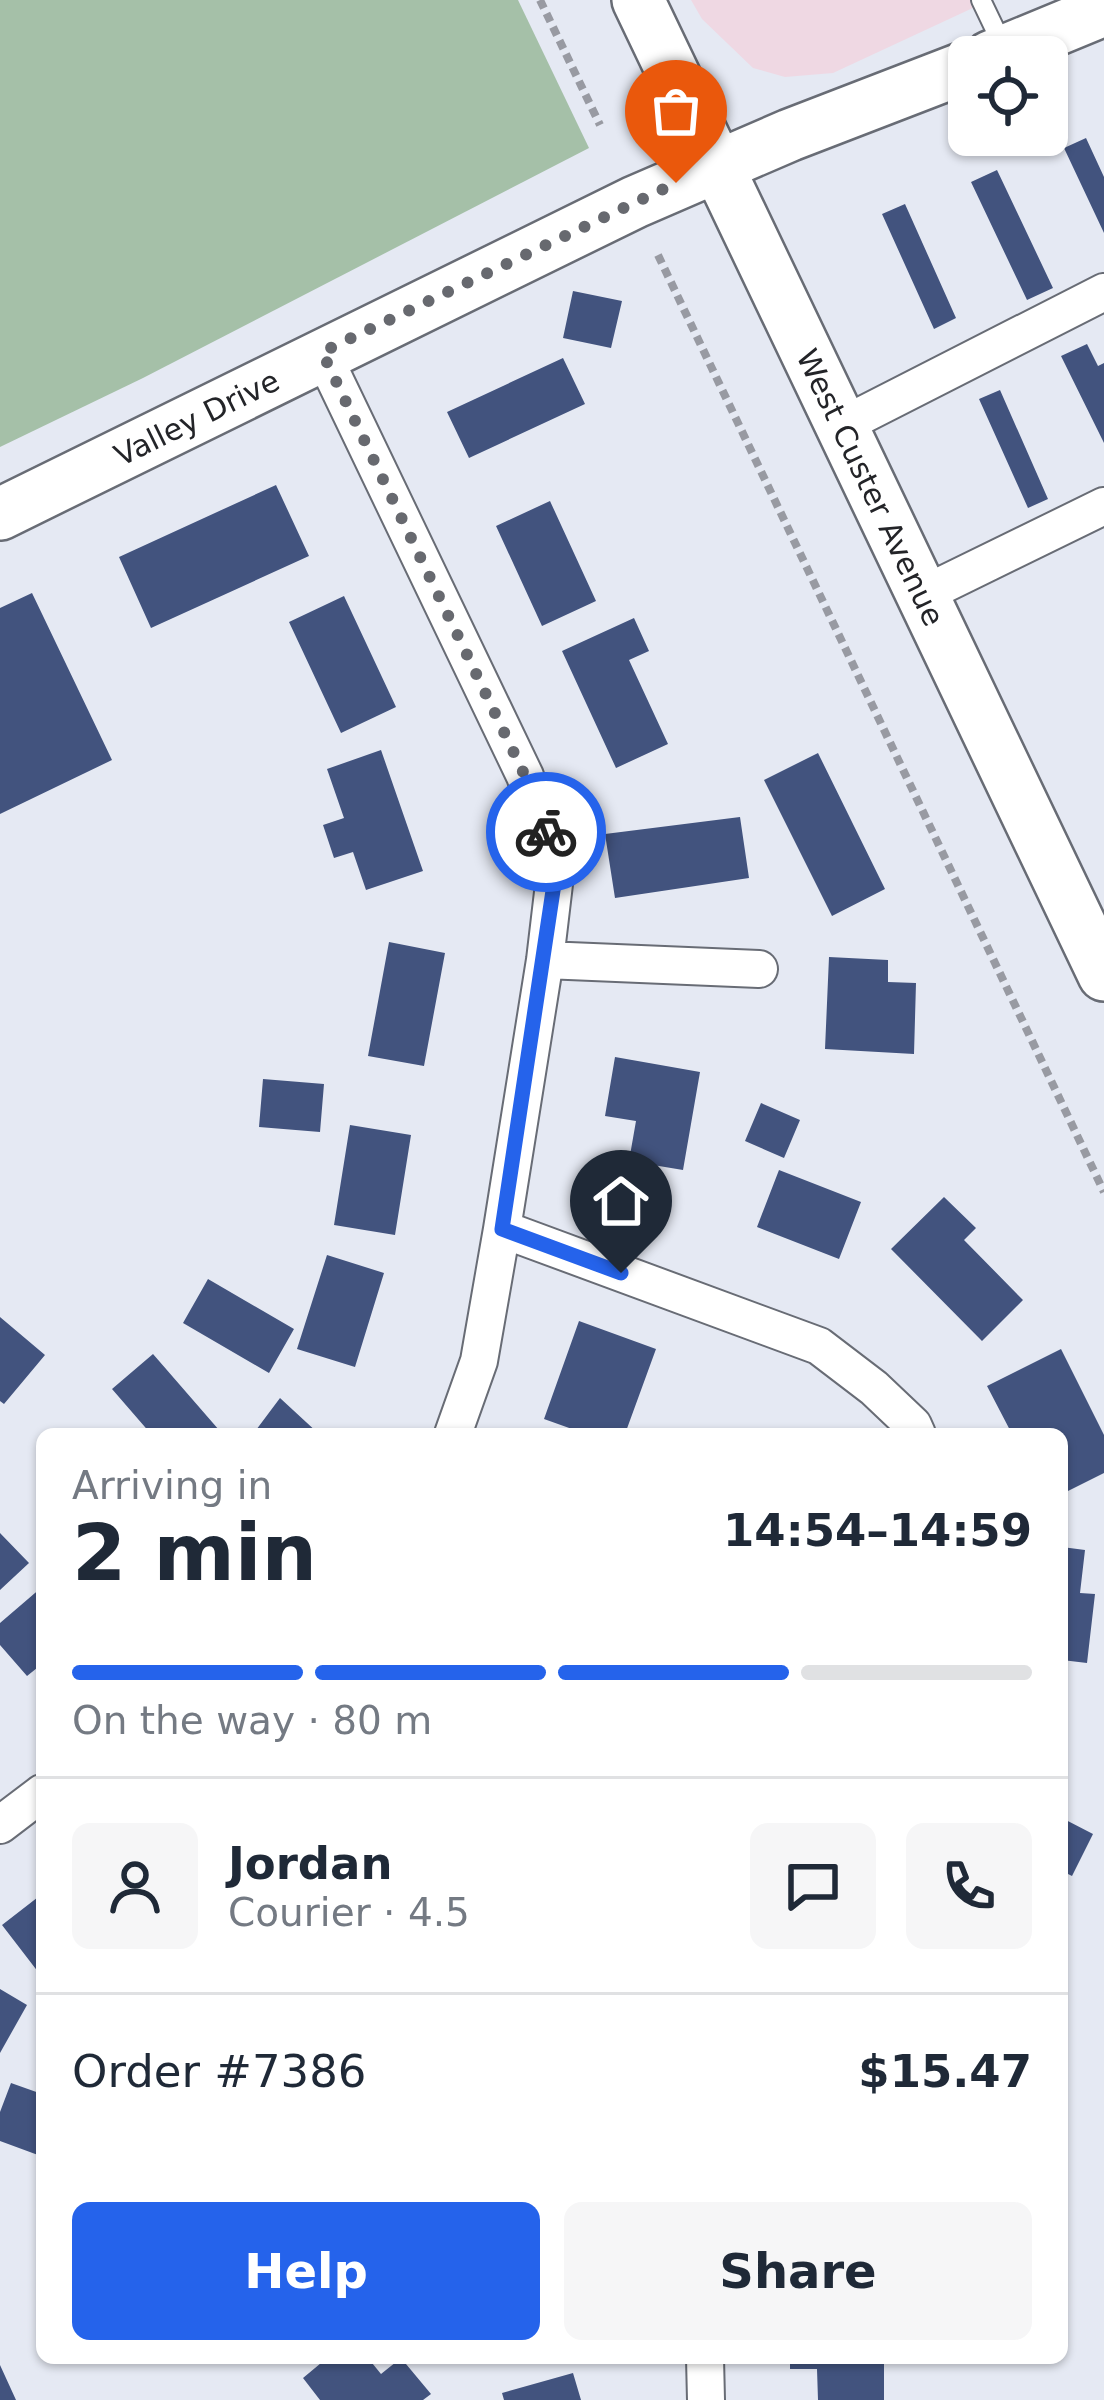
<!DOCTYPE html>
<meta charset="utf-8">
<style>
:root{--surface:#fff;--page:#f6f6f7;--text:#1f2937;--muted:#747a83;--line:#e0e1e3;--accent:#2563eb}
body{margin:0;font-family:"DejaVu Sans",sans-serif;background:var(--page);color:var(--text);height:100vh;display:flex;flex-direction:column;font-size:45px;white-space:nowrap}
*{box-sizing:border-box;margin:0}
p{font-size:39px;color:var(--muted)}
.icon{flex:none;width:66px;height:66px;fill:none;stroke:currentColor;stroke-width:2;stroke-linecap:round;stroke-linejoin:round}
.map{position:relative;flex:1;overflow:hidden}
.drawer{position:absolute;left:36px;top:1428px;width:1032px;height:936px;display:flex;flex-direction:column;background:var(--surface);border-radius:18px;box-shadow:0 3px 9px #0004}
.drawer>*{flex:none}
.controls{position:absolute;left:948px;top:36px;display:grid;gap:24px}
.controls a{display:grid;place-items:center;width:120px;height:120px;border-radius:18px;background:var(--surface);box-shadow:0 3px 9px #0004;font-size:60px}
.pin{position:absolute;display:grid;place-items:center;width:102px;height:102px;color:#fff;margin:-123px -51px;border-radius:50% 50% 50% 0;rotate:-45deg;box-shadow:0 0 12px #0007}
.pin .icon{rotate:45deg}
.courier{position:absolute;display:grid;place-items:center;width:120px;height:120px;margin:-60px;border:9px solid #2563eb;border-radius:50%;background:#fff;color:#222;box-shadow:0 3px 15px #0007}
.overview em{font-style:normal;font-weight:700}
.overview div{display:flex;flex-direction:column-reverse}
.overview{display:flex;align-items:center;justify-content:space-between;height:204px;padding:0 36px}
h1{font-size:78px;font-weight:700;line-height:90px}
.bar{display:grid;grid-template-columns:repeat(4,1fr);gap:18px 12px;align-content:center;height:144px;padding:0 36px}
.bar i{height:15px;border-radius:9px;background:var(--line)}
.bar .selected{background:var(--accent)}
.bar p{grid-column:span 4}
.line{display:flex;align-items:center;gap:30px;padding:0 36px;border-top:3px solid var(--line)}
.line div{flex:1}
.round{display:grid;place-items:center;flex:none;width:126px;height:126px;border-radius:18px;background:var(--page)}
.primary-button{display:flex;gap:24px;margin-top:auto;padding:24px 36px}
.primary-button a{flex:1;height:138px;border-radius:18px;background:var(--accent);color:#fff;font-size:48px;font-weight:700;line-height:138px;text-align:center}
.primary-button a+a{background:var(--page);color:var(--text)}
.map>svg:first-child{display:block}
.commercial{fill:#efd8e3}
.green{fill:#a5c0a8}
.building{fill:#42537e}
.lines{fill:none;stroke-linecap:round;stroke-linejoin:round}
.lane-casing{stroke:#686c75;stroke-width:22}
.street-casing{stroke:#686c75;stroke-width:40}
.secondary-casing{stroke:#686c75;stroke-width:56}
.path{stroke:#989aa2;stroke-width:8;stroke-dasharray:9 6;stroke-linecap:butt}
.lane{stroke:#fff;stroke-width:18}
.street{stroke:#fff;stroke-width:36}
.secondary{stroke:#fff;stroke-width:51}
.done{stroke:#67696f;stroke-width:12;stroke-dasharray:0 21.6}
.route{stroke:#2563eb;stroke-width:15}
.labels{text-anchor:middle;dominant-baseline:central;stroke-width:12;stroke-linejoin:round;paint-order:stroke}
.street-label{font-size:30px;fill:#232428;stroke:#e5e9f3}
</style>
<div class="map">
<svg width="1104" height="2400" viewBox="0 0 1104 2400">
<rect width="100%" height="100%" fill="#e5e9f3"/>
<!-- commercial -->
<path class="commercial" d="M 691,0 L 990,0 L 833,73 L 785,77 L 753,68 L 702,19 Z"/>
<!-- green -->
<path class="green" d="M 0,0 L 518,0 L 589,148 L 143,378 L 0,447 Z"/>
<!-- building -->
<path class="building" d="M 1086,138 L 1104,177 L 1104,233 L 1064,148 Z
M 997,170 L 1053,288 L 1027,300 L 971,182 Z
M 905,204 L 956,318 L 934,329 L 882,214 Z
M 573,291 L 622,301 L 611,348 L 563,338 Z
M 1087,344 L 1098,366 L 1104,363 L 1104,443 L 1061,356 Z
M 563,358 L 585,404 L 469,458 L 447,412 Z
M 1000,390 L 1048,499 L 1028,508 L 979,399 Z
M 276,485 L 309,556 L 151,628 L 119,557 Z
M 550,501 L 596,601 L 542,626 L 496,526 Z
M 32,593 L 112,760 L 0,814 L 0,608 Z
M 344,596 L 396,707 L 341,733 L 289,622 Z
M 634,618 L 649,651 L 629,660 L 668,744 L 616,768 L 562,651 Z
M 381,750 L 423,871 L 366,890 L 353,852 L 334,858 L 323,825 L 344,818 L 327,769 Z
M 818,753 L 885,889 L 832,916 L 764,780 Z
M 740,817 L 749,878 L 615,898 L 605,834 Z
M 389,942 L 445,953 L 424,1066 L 368,1056 Z
M 829,957 L 888,960 L 888,982 L 916,983 L 914,1054 L 825,1049 Z
M 615,1057 L 700,1072 L 683,1170 L 629,1161 L 636,1121 L 605,1116 Z
M 263,1079 L 324,1084 L 320,1132 L 259,1127 Z
M 761,1103 L 800,1120 L 784,1158 L 745,1141 Z
M 350,1125 L 411,1135 L 395,1235 L 334,1225 Z
M 779,1170 L 861,1202 L 839,1259 L 757,1227 Z
M 944,1197 L 976,1228 L 964,1240 L 1023,1300 L 982,1341 L 891,1249 Z
M 327,1255 L 384,1273 L 355,1367 L 297,1349 Z
M 208,1279 L 294,1329 L 269,1373 L 183,1323 Z
M 0,1317 L 45,1355 L 4,1404 L 0,1401 Z
M 579,1321 L 656,1349 L 625,1434 L 586,1434 L 544,1419 Z
M 1061,1349 L 1104,1435 L 1104,1473 L 1062,1494 L 1062,1434 L 1012,1434 L 987,1386 Z
M 153,1354 L 219,1430 L 214,1434 L 151,1434 L 112,1389 Z
M 280,1398 L 319,1434 L 253,1434 Z
M 0,1533 L 29,1563 L 0,1590 Z
M 1062,1547 L 1085,1550 L 1080,1593 L 1095,1594 L 1087,1663 L 1062,1660 Z
M 42,1587 L 42,1664 L 27,1676 L 0,1645 L 0,1623 Z
M 1062,1818 L 1093,1834 L 1072,1876 L 1062,1871 Z
M 42,1894 L 42,1977 L 2,1925 Z
M 0,1989 L 27,2005 L 0,2053 Z
M 11,2083 L 42,2094 L 42,2144 L 38,2155 L 0,2141 L 0,2112 Z
M 327,2358 L 368,2358 L 381,2374 L 401,2358 L 431,2394 L 423,2400 L 320,2400 L 303,2378 Z
M 790,2358 L 884,2358 L 884,2400 L 818,2400 L 817,2369 L 790,2369 Z
M 0,2365 L 16,2400 L 0,2400 Z
M 573,2373 L 581,2400 L 504,2400 L 502,2393 Z"/>
<g class="lines">
<defs>
<path id="lane" d="M 981,0 L 1003,46"/>
<path id="street" d="M 322,353 L 525,776 L 551,853 L 554,884 L 545,960 L 502,1229 L 479,1361 L 453,1434
M 841,426 L 1104,292
M 922,595 L 1104,506
M 545,960 L 759,969
M 502,1229 L 819,1346 L 874,1388 L 913,1425 L 917,1434
M 0,1825 L 42,1793
M 705,2358 L 706,2400"/>
<g id="secondary">
<path id="s1" d="M 638,0 L 1104,975"/>
<path d="M 990,57 L 1104,10"/>
<path id="s2" d="M 0,514 L 635,202 L 790,135 L 969,66"/>
</g>
</defs>
<!-- lane casing -->
<use href="#lane" class="lane-casing"/>
<!-- street casing -->
<use href="#street" class="street-casing"/>
<!-- secondary casing -->
<use href="#secondary" class="secondary-casing"/>
<!-- path -->
<path class="path" d="M 540,0 L 600,125
M 658,255 L 1104,1192"/>
<!-- lane -->
<use href="#lane" class="lane"/>
<!-- street -->
<use href="#street" class="street"/>
<!-- secondary -->
<use href="#secondary" class="secondary"/>
</g>
<g class="lines">
<!-- done -->
<path class="done" d="M 546,832 L 525,776 L 322,352 L 676,183"/>
<!-- route -->
<path class="route" d="M 546,832 L 554,884 L 502,1229 L 621,1273"/>
</g>
<g class="labels">
<!-- street labels -->
<g class="street-label">
<text stroke="none"><textPath href="#s2" startOffset="219">Valley Drive</textPath></text>
<text stroke="none"><textPath href="#s1" startOffset="540">West Custer Avenue</textPath></text>
</g>
</g>
</svg>
<div class="controls">
<a><svg class="icon" aria-label="locate" viewBox="0 0 24 24"><circle cx="12" cy="12" r="6"/><path d="M12 2v4M12 18v4M2 12h4M18 12h4"/></svg></a>
</div>
<div class="pin" style="left:676px;top:183px;background:#ea580c"><svg class="icon" aria-label="bag" viewBox="0 0 24 24"><path d="M5 8h14l-1 12H6zM9 8a3 3 0 0 1 6 0"/></svg></div>
<div class="pin" style="left:621px;top:1273px;background:#1f2937"><svg class="icon" aria-label="home" viewBox="0 0 24 24"><path d="M3 11l9-7 9 7M6 9v11h12V9"/></svg></div>
<div class="courier" style="left:546px;top:832px"><svg class="icon" aria-label="bike" viewBox="0 0 24 24"><circle cx="6" cy="16" r="4"/><circle cx="18" cy="16" r="4"/><path d="M6 16l4-8h5l3 8M10 8l3 8H6M13 5h3"/></svg></div>
<section class="drawer">
<div class="overview"><div><h1>2 min</h1><p>Arriving in</p></div><em>14:54–14:59</em></div>
<div class="bar"><i class="selected"></i><i class="selected"></i><i class="selected"></i><i></i><p>On the way · 80 m</p></div>
<div class="line" style="height:216px"><a class="round"><svg class="icon" aria-label="person" viewBox="0 0 24 24"><circle cx="12" cy="8" r="4"/><path d="M4 21q1-7 8-7t8 7"/></svg></a><div><b>Jordan</b><p>Courier · 4.5</p></div><a class="round"><svg class="icon" aria-label="chat" viewBox="0 0 24 24"><path d="M4 5h16v11H9l-5 4z"/></svg></a><a class="round"><svg class="icon" aria-label="phone" viewBox="0 0 24 24"><path d="M5 4h4l2 5-3 2q2 4 5 5l2-3 5 2v4C11 20 4 13 5 4z"/></svg></a></div>
<div class="line" style="height:156px"><div>Order #7386</div><b>$15.47</b></div>
<div class="primary-button"><a>Help</a><a>Share</a></div>
</section>
</div>
